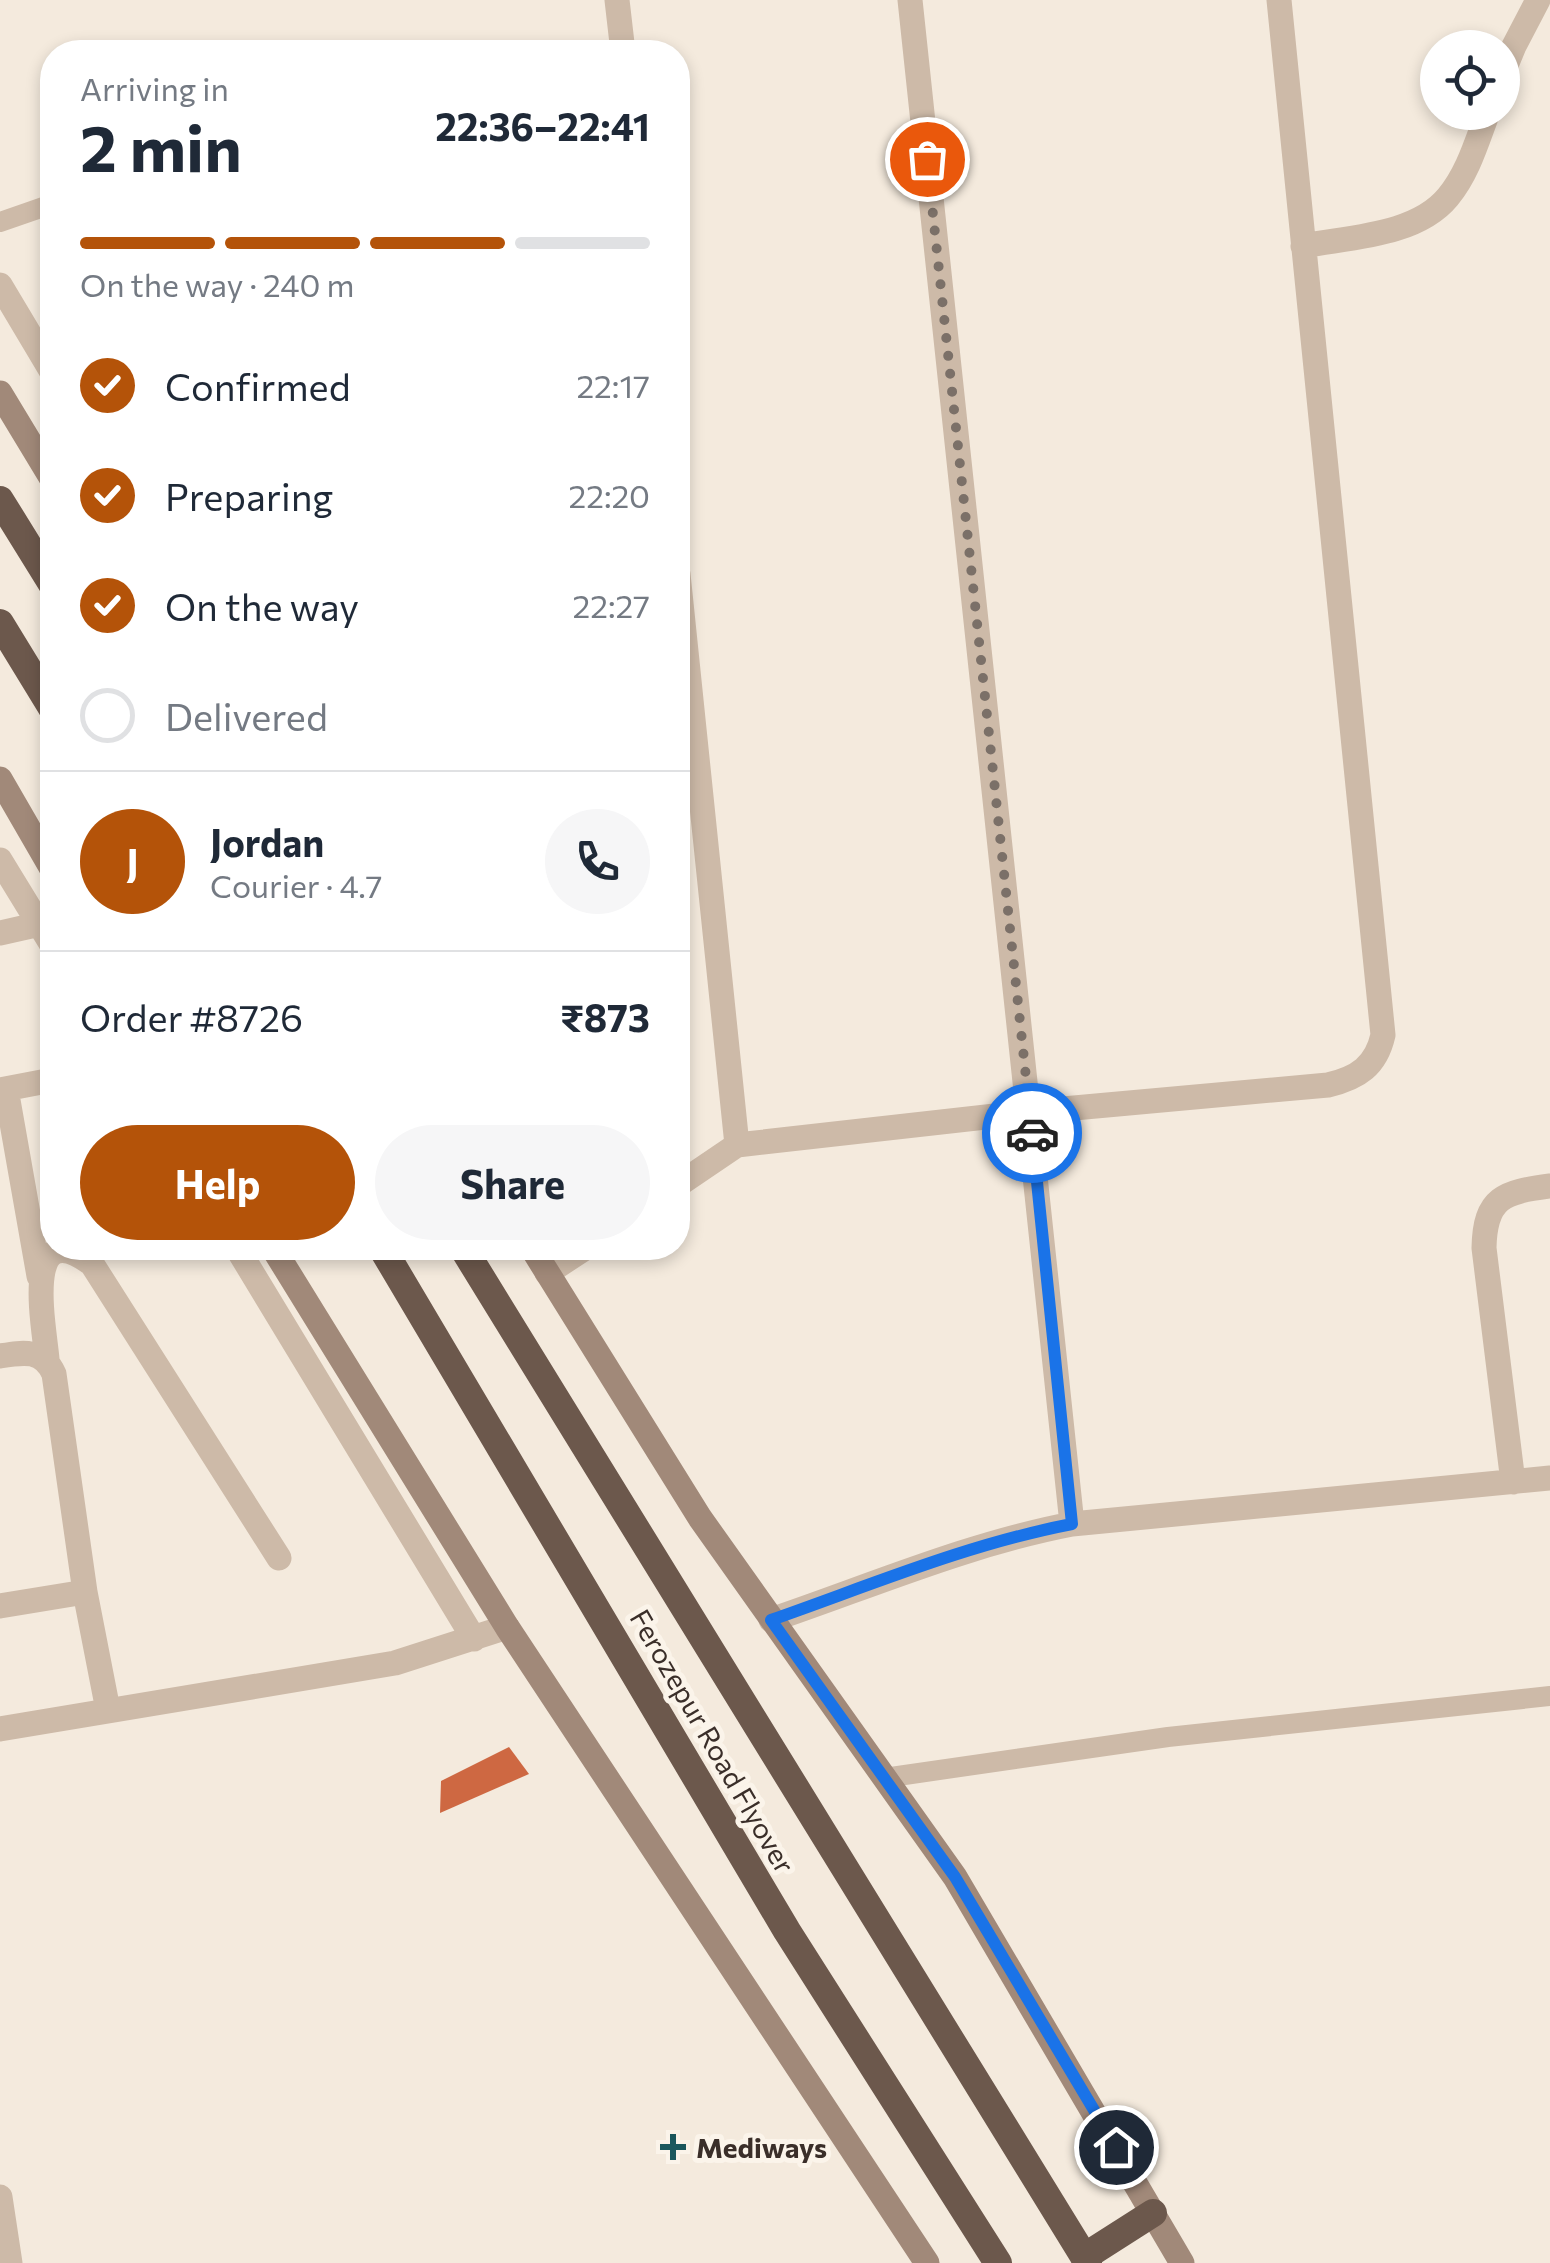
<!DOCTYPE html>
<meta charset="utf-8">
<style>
:root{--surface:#fff;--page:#f6f6f7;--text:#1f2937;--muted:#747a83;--line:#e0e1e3;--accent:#b45309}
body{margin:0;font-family:Commissioner,sans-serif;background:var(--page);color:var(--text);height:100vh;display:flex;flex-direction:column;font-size:38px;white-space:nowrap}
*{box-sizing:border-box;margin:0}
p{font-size:32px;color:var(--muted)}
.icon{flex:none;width:55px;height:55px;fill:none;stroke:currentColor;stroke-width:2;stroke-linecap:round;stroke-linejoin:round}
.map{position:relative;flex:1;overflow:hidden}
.sheet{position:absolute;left:40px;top:40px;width:650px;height:1220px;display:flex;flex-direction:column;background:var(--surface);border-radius:40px;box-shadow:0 5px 15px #0003}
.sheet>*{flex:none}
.tools{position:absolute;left:1420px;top:30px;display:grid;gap:20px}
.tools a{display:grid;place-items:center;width:100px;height:100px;border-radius:50%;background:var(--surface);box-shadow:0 5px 15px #0003;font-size:50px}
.pin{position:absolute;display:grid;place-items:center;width:85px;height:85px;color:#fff;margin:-42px;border:5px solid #fff;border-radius:50%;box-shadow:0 2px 10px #0007}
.courier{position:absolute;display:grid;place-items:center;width:100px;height:100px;margin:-50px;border:8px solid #1a73e8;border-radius:50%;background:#fff;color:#222;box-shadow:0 2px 12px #0007}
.overview em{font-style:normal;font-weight:700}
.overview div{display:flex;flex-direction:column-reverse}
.overview{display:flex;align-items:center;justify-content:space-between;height:170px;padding:0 40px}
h1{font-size:65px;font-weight:700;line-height:75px}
.bar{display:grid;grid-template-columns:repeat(4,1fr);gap:15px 10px;align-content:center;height:120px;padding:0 40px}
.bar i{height:12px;border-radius:8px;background:var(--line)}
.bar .active{background:var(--accent)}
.bar p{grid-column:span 4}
.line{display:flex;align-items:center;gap:25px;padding:0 40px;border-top:2px solid var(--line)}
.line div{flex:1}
.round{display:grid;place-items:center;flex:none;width:105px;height:105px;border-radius:52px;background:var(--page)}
ol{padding:0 40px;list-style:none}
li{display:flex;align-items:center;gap:30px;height:110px}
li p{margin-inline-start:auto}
li .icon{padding:10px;border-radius:50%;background:var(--accent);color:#fff;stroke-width:4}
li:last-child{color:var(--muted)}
li i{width:55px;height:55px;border:5px solid var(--line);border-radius:50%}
.button{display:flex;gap:20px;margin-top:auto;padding:20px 40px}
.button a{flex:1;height:115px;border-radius:60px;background:var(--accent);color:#fff;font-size:40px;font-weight:700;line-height:115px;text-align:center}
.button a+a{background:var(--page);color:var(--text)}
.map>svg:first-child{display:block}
.building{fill:#ce6842}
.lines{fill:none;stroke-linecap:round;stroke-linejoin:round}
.service{stroke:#cdbaa8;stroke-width:20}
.minor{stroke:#cdbaa8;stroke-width:25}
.secondary{stroke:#a18979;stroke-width:25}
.trunk{stroke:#6c584c;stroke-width:28}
.done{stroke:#7b7068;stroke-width:10;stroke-dasharray:0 18}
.route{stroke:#1a73e8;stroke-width:12}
.poi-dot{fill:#1b585e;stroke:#fbf4ea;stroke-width:4}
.labels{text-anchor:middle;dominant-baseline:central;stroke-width:10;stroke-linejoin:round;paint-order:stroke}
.street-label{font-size:28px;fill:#3a2e29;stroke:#fbf4ea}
.poi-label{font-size:28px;font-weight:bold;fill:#3a2e29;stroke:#fbf4ea;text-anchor:start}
</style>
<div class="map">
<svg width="1550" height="2263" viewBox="0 0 1550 2263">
<rect width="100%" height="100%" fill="#f4eadd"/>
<!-- building -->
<path class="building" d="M 509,1747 L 529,1774 L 440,1813 L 441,1781 Z"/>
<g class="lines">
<!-- service -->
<path class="service" d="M 0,222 L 52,204
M 884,1778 L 1168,1737 L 1550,1696"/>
<!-- minor -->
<path class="minor" d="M 617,0 L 623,52
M 910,0 L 1072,1524
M 1502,75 L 1514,46 L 1538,0
M 1303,246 C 1349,237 1416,236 1448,197 C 1468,173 1477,141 1488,112
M 0,285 L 52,372
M 678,574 L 737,1145 L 1030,1112 L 1328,1085 C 1358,1078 1376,1066 1383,1035 L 1279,0
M 0,860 L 52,945
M 0,933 L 40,924
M 6,1089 L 39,1276
M 0,1090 L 52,1080
M 678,1185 L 737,1145
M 237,1248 L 474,1639
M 547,1273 L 585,1248
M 0,1356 C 24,1352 43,1349 54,1374 L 85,1592 L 108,1710
M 47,1359 C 44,1325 21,1212 92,1264 L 279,1558
M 1513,1482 L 1484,1248 C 1485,1197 1504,1192 1550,1186
M 0,1606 L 85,1592
M 771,1620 C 871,1586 968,1544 1072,1524 L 1550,1478
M 0,1729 L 395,1663 L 507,1627
M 0,2197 L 10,2263"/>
<!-- secondary -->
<path class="secondary" d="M 0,393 L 52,479
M 0,779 L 52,869
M 273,1248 L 507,1627 L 927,2263
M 532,1248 L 700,1518 L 955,1877 L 1182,2263"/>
<!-- trunk -->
<path class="trunk" d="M 0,500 L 52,584
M 0,623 L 52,708
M 382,1248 L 787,1931 L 998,2263
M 463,1248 C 669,1587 881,1924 1088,2263
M 1084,2257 L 1153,2213"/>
</g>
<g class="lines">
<!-- done -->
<path class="done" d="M 927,159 L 1032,1133"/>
<!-- route -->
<path class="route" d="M 1032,1133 L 1072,1524 C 968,1544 871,1585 771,1620 L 955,1877 L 1116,2147"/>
</g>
<!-- markers -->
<path class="poi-dot" d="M668 2132h10v10h10v10h-10v10h-10v-10h-10v-10h10z"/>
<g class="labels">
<!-- street labels -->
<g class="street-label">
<text transform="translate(713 1741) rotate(60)">Ferozepur Road Flyover</text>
</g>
<!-- poi labels -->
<g class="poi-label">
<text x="696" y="2147">Mediways</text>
</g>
</g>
</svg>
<div class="tools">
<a><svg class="icon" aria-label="locate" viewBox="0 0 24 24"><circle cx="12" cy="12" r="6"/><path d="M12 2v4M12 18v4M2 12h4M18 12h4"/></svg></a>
</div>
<div class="pin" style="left:927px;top:159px;background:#ea580c"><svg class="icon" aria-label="bag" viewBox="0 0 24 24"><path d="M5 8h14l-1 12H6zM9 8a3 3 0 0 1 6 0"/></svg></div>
<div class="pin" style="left:1116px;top:2147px;background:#1f2937"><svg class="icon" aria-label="home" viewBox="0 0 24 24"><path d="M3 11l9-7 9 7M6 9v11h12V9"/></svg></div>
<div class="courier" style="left:1032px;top:1133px"><svg class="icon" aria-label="car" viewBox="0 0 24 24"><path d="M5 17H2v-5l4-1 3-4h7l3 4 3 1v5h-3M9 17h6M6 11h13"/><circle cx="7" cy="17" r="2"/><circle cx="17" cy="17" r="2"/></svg></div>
<section class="sheet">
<div class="overview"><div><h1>2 min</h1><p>Arriving in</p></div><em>22:36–22:41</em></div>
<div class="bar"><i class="active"></i><i class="active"></i><i class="active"></i><i></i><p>On the way · 240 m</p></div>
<ol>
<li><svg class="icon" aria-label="check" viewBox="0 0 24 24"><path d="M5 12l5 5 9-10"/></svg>Confirmed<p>22:17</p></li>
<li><svg class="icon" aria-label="check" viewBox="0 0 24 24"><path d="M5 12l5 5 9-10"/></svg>Preparing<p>22:20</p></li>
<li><svg class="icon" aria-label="check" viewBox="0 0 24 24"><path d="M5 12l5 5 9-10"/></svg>On the way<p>22:27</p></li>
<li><i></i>Delivered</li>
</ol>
<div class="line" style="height:180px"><b class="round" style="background:var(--accent);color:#fff">J</b><div><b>Jordan</b><p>Courier · 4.7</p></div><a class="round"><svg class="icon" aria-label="phone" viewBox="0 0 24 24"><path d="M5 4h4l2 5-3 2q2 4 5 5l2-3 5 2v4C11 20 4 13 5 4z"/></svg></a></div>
<div class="line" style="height:130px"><div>Order #8726</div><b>₹873</b></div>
<div class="button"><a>Help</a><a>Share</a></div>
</section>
</div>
